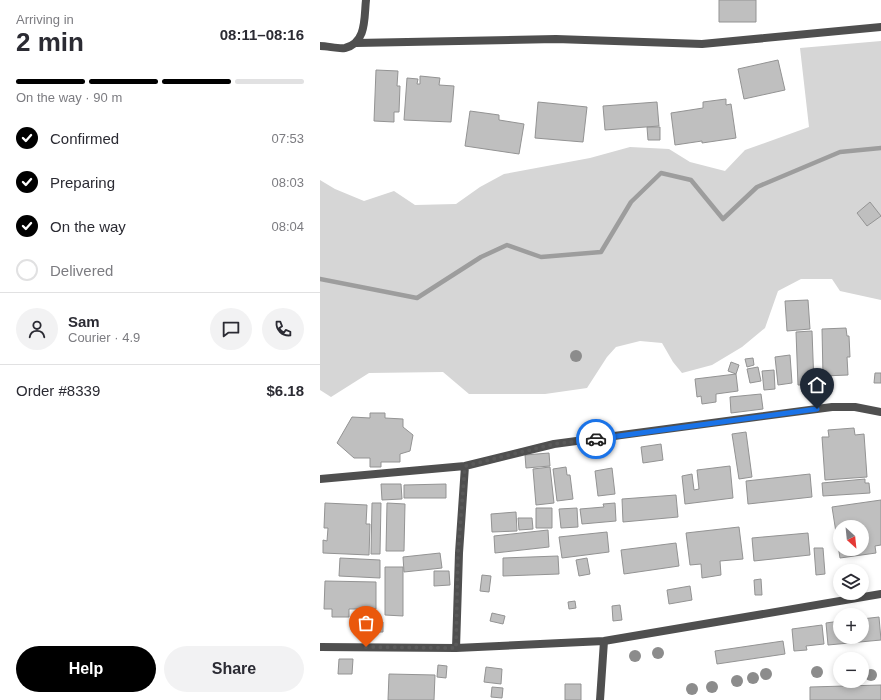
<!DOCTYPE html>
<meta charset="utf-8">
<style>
:root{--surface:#fff;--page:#f2f2f3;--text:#2b2b33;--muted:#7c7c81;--line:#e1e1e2;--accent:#000}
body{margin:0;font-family:Helvetica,sans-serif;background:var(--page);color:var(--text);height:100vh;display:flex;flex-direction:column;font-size:15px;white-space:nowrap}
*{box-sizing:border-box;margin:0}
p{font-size:13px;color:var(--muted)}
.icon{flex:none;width:22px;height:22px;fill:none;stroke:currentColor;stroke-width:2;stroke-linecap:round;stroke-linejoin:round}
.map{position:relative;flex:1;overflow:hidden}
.panel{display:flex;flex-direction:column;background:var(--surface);width:320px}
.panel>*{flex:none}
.needle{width:26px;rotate:153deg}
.tools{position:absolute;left:513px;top:520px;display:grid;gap:8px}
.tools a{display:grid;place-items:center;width:36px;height:36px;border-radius:50%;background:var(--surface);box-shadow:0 2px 6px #0003;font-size:20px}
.pin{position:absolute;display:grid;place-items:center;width:34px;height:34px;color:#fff;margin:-41px -17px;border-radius:50% 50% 50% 0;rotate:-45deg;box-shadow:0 0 4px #0007}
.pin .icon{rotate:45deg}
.courier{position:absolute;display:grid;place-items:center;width:40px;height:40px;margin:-20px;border:3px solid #1a73e8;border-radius:50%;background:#fff;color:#222;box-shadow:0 1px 5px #0007}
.headline em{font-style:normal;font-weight:600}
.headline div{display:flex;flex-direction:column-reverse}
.headline{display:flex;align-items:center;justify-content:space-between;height:68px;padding:0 16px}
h1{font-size:26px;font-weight:600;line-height:30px}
.bar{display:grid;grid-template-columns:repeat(4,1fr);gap:6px 4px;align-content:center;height:48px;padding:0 16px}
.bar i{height:5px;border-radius:3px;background:var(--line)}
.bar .on{background:var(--accent)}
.bar p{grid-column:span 4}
.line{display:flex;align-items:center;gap:10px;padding:0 16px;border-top:1px solid var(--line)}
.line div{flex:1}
.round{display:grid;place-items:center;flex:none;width:42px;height:42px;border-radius:21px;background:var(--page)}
ol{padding:0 16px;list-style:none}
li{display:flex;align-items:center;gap:12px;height:44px}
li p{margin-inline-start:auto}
li .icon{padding:4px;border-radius:50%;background:var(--accent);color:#fff;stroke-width:4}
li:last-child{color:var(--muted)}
li i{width:22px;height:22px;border:2px solid var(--line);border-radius:50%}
.cta{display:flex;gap:8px;margin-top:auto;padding:8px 16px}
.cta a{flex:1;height:46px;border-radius:24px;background:var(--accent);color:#fff;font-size:16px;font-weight:600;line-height:46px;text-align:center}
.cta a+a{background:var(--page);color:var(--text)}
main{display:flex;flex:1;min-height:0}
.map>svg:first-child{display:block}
.green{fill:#d6d6d6}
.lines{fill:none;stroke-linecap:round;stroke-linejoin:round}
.stream{stroke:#9d9d9d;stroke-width:4.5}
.building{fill:#bfbfbf;stroke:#939393;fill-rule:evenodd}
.street{stroke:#4f4f4f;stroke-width:8}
.tree{fill:#8c8c8c}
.done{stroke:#595959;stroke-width:4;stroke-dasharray:0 7.2}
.route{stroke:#1a73e8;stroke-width:5}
</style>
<main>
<section class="panel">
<div class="headline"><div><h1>2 min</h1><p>Arriving in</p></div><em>08:11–08:16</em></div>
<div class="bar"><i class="on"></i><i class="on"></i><i class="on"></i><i></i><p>On the way · 90 m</p></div>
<ol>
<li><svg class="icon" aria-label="check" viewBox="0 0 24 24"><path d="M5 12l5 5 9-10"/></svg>Confirmed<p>07:53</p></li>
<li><svg class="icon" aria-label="check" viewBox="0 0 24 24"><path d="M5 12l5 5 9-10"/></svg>Preparing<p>08:03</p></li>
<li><svg class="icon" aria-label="check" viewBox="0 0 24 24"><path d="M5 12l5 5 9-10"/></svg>On the way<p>08:04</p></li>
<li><i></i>Delivered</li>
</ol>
<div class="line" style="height:72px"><a class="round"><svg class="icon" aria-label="person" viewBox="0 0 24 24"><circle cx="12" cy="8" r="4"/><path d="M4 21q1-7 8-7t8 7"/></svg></a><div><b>Sam</b><p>Courier · 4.9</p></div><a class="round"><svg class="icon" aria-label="chat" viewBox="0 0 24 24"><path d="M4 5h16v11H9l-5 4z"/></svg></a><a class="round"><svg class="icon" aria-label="phone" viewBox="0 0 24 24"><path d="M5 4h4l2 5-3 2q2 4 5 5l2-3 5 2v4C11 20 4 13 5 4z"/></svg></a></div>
<div class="line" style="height:52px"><div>Order #8339</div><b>$6.18</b></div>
<div class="cta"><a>Help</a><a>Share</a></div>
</section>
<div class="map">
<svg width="561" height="700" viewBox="0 0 561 700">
<rect width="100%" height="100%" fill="#fff"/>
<!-- green -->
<path class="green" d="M 561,41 L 561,300 L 520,291 L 512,279 L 481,279 L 458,291 L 445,328 L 422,347 L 392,365 L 362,373 L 353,362 L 342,343 L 320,341 L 296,347 L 287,357 L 267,388 L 225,394 L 149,394 L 123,372 L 49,373 L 11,397 L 0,390 L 0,180 L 15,189 L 44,201 L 74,191 L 95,205 L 136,204 L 160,187 L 184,174 L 270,158 L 310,147 L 349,149 L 370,162 L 405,171 L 425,150 L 489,127 L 480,48 Z"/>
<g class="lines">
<!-- stream -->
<path class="stream" d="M 0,279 L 97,298 L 161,257 L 187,245 L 221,257 L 281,252 L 311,202 L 341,173 L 371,180 L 403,219 L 437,187 L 520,152 L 561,148"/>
</g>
<!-- building -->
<path class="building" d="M 399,0 L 436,0 L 436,22 L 399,22 Z
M 458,60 L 465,90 L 424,99 L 418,69 Z
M 56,70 L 78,71 L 77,86 L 80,86 L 79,112 L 74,112 L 74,122 L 54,121 Z
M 100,76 L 120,78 L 119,85 L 134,86 L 131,122 L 84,120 L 87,78 L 98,79 L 97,84 L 100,84 Z
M 406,99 L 406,105 L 411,104 L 416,138 L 382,143 L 382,141 L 355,145 L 351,113 L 383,108 L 383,102 Z
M 218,102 L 267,107 L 263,142 L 215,138 Z
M 337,102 L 339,126 L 285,130 L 283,106 Z
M 150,111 L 179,115 L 179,120 L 204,124 L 199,154 L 145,146 Z
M 327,127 L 340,127 L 340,140 L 328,140 Z
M 550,202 L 561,216 L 547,226 L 537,213 Z
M 488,300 L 490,329 L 467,331 L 465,301 Z
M 526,328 L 527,336 L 529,336 L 530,357 L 527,357 L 528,375 L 503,376 L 502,329 Z
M 492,331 L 494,385 L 478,385 L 476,332 Z
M 470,355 L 472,383 L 458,385 L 455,357 Z
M 433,358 L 434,365 L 427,367 L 425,359 Z
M 411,362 L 419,365 L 416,374 L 408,371 Z
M 438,367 L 441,381 L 430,383 L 427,369 Z
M 454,370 L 455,389 L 444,390 L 442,371 Z
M 555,373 L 561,373 L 561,383 L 554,383 Z
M 416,374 L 418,391 L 396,394 L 396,402 L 382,404 L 381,396 L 377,397 L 375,379 Z
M 441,394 L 443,409 L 411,413 L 410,397 Z
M 50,413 L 65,413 L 65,418 L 83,419 L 83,427 L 93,435 L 90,451 L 80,454 L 80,462 L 61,462 L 61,467 L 50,467 L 50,458 L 34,458 L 17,443 L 32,417 L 50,418 Z
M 534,428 L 535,435 L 544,434 L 547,477 L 505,480 L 502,437 L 509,437 L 508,430 Z
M 426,432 L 432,477 L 419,479 L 412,434 Z
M 341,444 L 343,460 L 323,463 L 321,447 Z
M 229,453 L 230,466 L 206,468 L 205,455 Z
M 410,466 L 413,498 L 365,504 L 362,476 L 372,474 L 374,490 L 379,489 L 377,470 Z
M 230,467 L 234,503 L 216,505 L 213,469 Z
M 246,467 L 247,475 L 250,475 L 253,499 L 237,501 L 233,469 Z
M 292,468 L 295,494 L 278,496 L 275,471 Z
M 490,474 L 492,497 L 428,504 L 426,481 Z
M 545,479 L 545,483 L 549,483 L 550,493 L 503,496 L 502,483 Z
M 61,484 L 81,484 L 82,499 L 62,500 Z
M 126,484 L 126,498 L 84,498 L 84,485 Z
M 356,495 L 358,517 L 303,522 L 302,499 Z
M 561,500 L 561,545 L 555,546 L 556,553 L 520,558 L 512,507 ZM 520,527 L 542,527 L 542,549 L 520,549 Z
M 5,503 L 47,505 L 46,524 L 50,524 L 49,555 L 3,553 L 3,540 L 7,541 L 8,528 L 4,528 Z
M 52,503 L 61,503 L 60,554 L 51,554 Z
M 67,503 L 85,504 L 84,551 L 66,551 Z
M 295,503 L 296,521 L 262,524 L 260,509 L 284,507 L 283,504 Z
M 216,508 L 232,508 L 232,528 L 216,528 Z
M 257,508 L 258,527 L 241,528 L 239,509 Z
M 196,512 L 197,531 L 172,532 L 171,514 Z
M 198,518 L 212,518 L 213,529 L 199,530 Z
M 419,527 L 423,559 L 400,561 L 401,575 L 382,578 L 381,564 L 370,565 L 366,533 Z
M 228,530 L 229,547 L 175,553 L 174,536 Z
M 287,532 L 289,552 L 242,558 L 239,537 Z
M 488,533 L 490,555 L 434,561 L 432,538 Z
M 356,543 L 359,566 L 304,574 L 301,550 Z
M 494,548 L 503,548 L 505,574 L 496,575 Z
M 120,553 L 122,568 L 84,572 L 83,557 Z
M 238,556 L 239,574 L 183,576 L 183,558 Z
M 20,558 L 60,560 L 60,578 L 19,576 Z
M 267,558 L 270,574 L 259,576 L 256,560 Z
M 65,567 L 83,567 L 83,616 L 65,615 Z
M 114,571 L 129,571 L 130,585 L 114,586 Z
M 162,575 L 171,576 L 169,592 L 160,591 Z
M 441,579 L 442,595 L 435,595 L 434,580 Z
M 5,581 L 56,582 L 56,609 L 29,609 L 29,617 L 12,617 L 12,609 L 4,609 Z
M 370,586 L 372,600 L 349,604 L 347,590 Z
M 255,601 L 256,608 L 249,609 L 248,602 Z
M 300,605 L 302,620 L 293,621 L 292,606 Z
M 172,613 L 185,616 L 183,624 L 170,621 Z
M 559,617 L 561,640 L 508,645 L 506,623 L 520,621 L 520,637 L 542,637 L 542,619 Z
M 54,622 L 63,622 L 63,632 L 54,632 Z
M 502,625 L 504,644 L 486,646 L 487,650 L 474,651 L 472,629 Z
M 463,641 L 465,654 L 397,664 L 395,651 Z
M 19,659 L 33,659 L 32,674 L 18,674 Z
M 118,665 L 127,666 L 126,678 L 117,677 Z
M 166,667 L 182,669 L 181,684 L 164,682 Z
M 69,674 L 115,675 L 114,700 L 68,700 Z
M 245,684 L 261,684 L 261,700 L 245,700 Z
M 561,685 L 561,700 L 490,700 L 490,687 Z
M 172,687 L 183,688 L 182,698 L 171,697 Z"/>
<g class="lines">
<!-- street -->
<path class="street" d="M 36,43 L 236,39 L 382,44 L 561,27
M 0,46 C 8,46 18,49 25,48 C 47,43 44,17 46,0
M 0,479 L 145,466
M 0,647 L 136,648 L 284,641 L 561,594
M 136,648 L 139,553 L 145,466 L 234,444 L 512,407 L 535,407 L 561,412
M 280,700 L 284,641"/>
</g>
<!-- trees -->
<g class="tree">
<circle cx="256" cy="356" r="6"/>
<circle cx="338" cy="653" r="6"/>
<circle cx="315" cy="656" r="6"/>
<circle cx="497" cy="672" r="6"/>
<circle cx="446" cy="674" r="6"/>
<circle cx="551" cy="675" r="6"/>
<circle cx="433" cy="678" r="6"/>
<circle cx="417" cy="681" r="6"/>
<circle cx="392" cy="687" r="6"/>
<circle cx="372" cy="689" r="6"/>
</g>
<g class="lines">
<!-- done -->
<path class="done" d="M 46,647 L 136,648 L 138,553 L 145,466 L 234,444 L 276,439"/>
<!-- route -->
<path class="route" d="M 276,439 L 497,409"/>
</g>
</svg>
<div class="tools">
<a><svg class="needle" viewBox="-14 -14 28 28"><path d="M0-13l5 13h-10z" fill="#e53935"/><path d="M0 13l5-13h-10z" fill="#7c7c81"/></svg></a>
<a><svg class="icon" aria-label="layers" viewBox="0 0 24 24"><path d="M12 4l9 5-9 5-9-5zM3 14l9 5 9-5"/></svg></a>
<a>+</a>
<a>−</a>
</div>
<div class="pin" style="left:46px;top:647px;background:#ea580c"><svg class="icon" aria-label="bag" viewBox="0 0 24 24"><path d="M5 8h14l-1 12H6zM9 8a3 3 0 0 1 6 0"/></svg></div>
<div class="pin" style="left:497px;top:409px;background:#1f2937"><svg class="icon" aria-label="home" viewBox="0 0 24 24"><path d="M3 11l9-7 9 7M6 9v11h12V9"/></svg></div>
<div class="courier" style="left:276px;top:439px"><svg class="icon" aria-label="car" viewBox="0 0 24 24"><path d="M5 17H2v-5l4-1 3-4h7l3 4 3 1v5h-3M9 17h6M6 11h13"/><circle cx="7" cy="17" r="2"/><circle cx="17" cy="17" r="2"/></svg></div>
</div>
</main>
